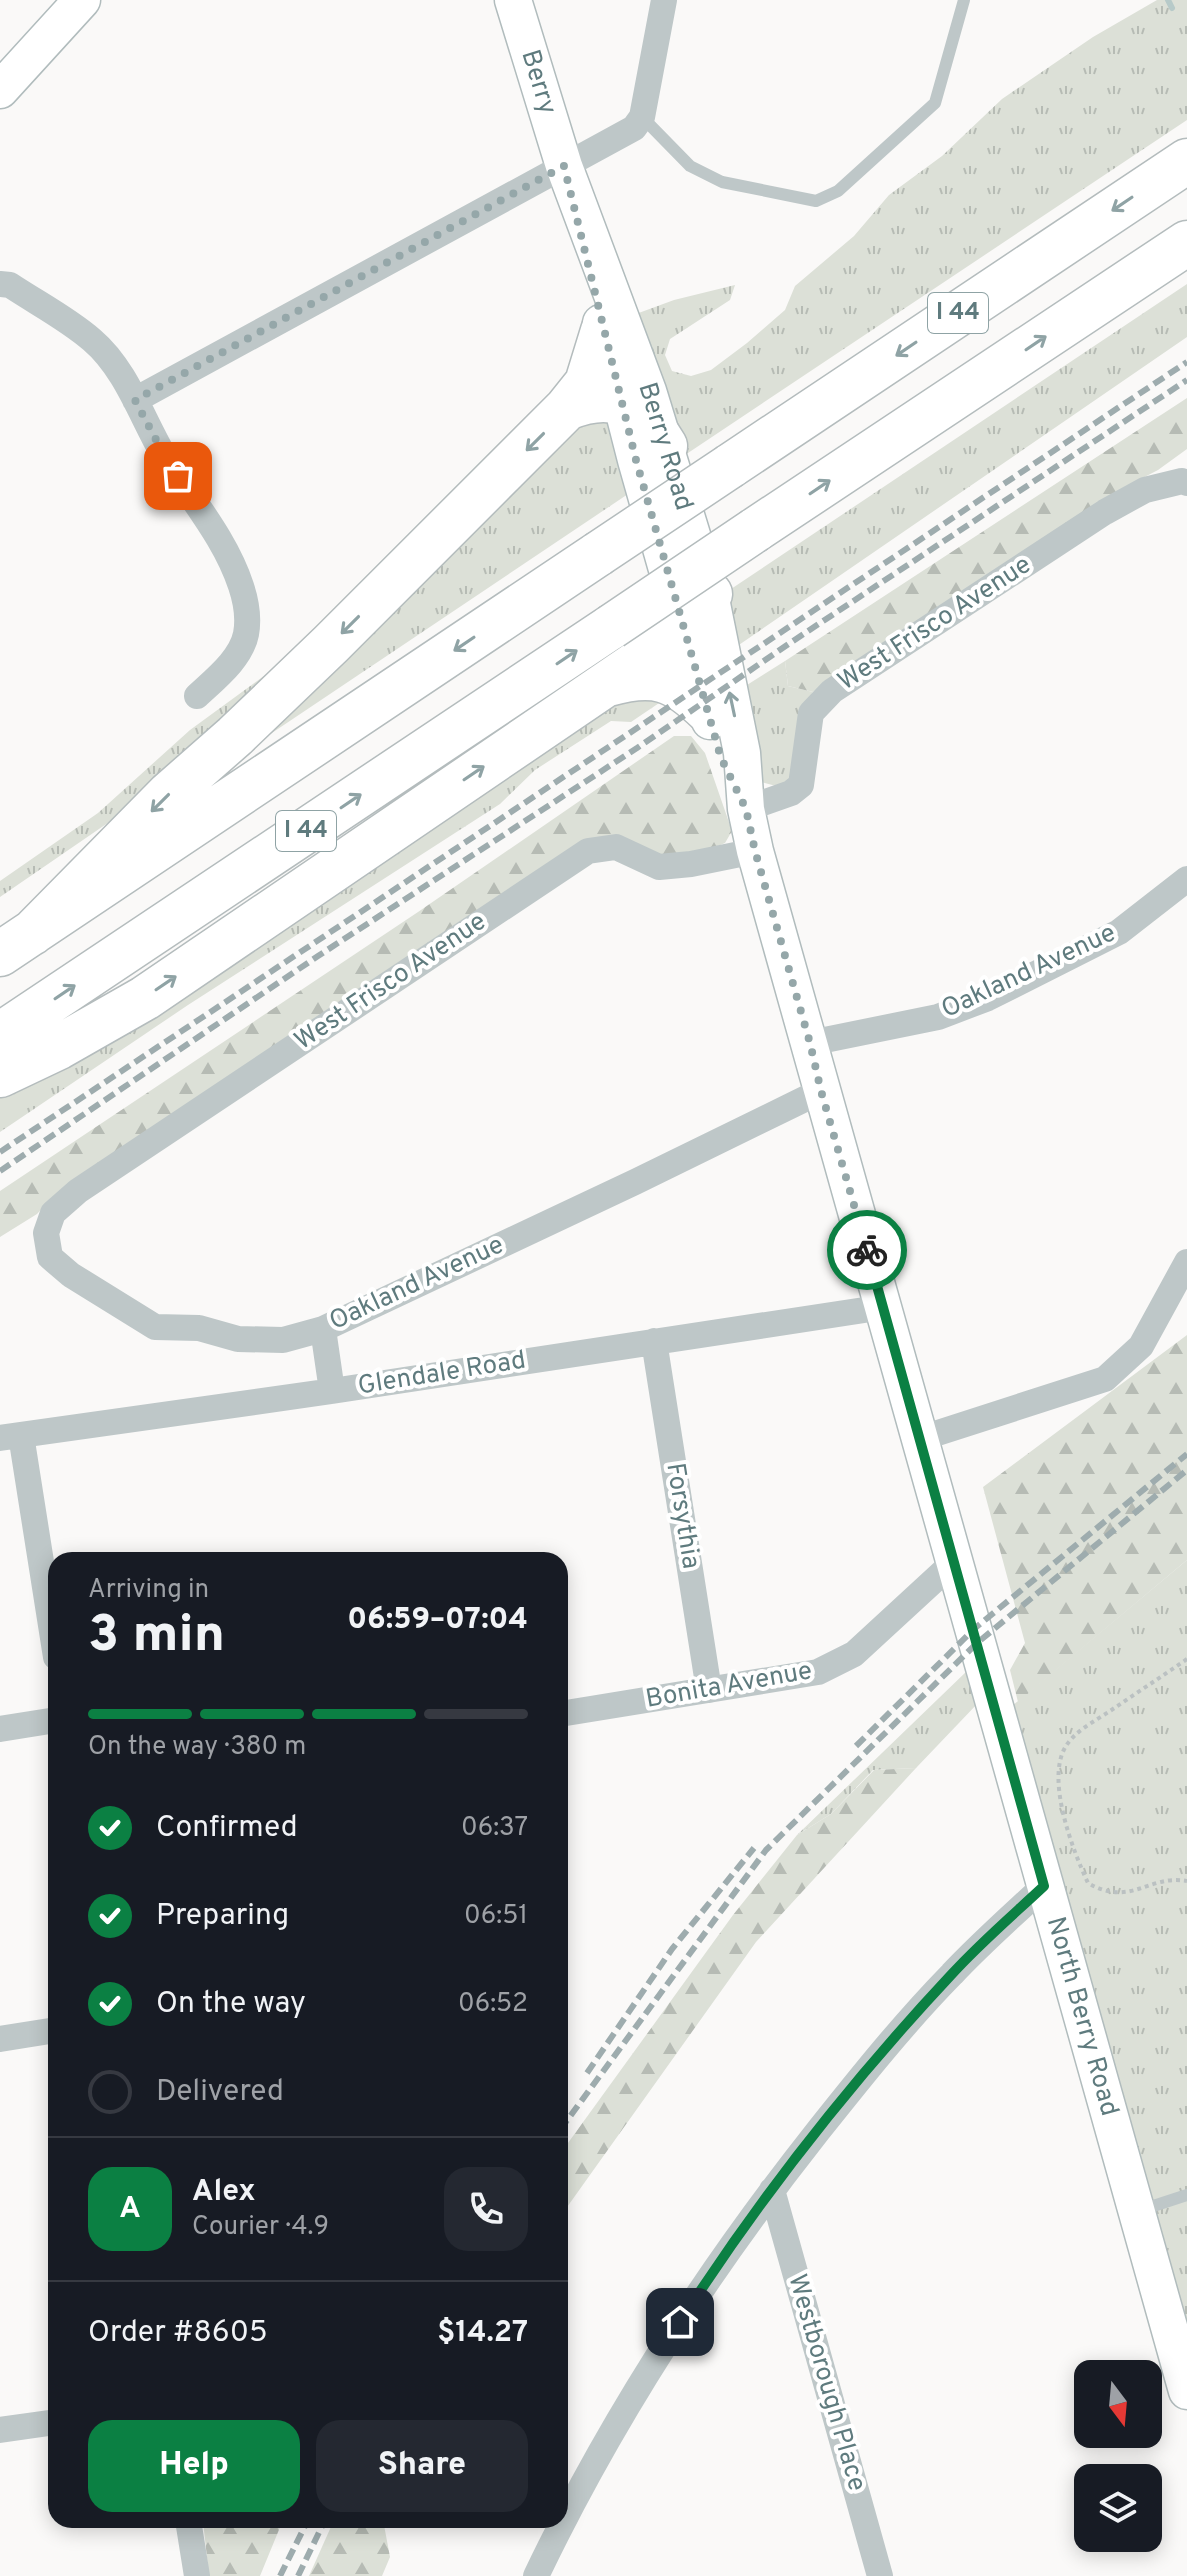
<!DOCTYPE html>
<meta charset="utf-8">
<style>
:root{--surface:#171b24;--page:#242831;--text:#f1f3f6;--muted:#9ea1a6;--line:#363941;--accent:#0b8043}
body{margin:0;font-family:Overpass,sans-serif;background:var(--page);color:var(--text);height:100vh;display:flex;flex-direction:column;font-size:30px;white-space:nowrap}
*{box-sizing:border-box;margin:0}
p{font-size:26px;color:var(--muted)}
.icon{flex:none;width:44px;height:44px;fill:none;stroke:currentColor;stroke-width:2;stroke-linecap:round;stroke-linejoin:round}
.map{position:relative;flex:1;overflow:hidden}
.side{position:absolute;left:48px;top:1552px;width:520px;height:976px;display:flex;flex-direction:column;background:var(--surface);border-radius:24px;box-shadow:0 4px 20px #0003}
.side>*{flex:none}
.needle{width:52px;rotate:164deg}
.tools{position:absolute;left:1074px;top:2360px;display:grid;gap:16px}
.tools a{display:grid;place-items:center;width:88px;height:88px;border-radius:16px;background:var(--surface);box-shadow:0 4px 20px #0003;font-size:40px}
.pin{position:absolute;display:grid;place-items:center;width:68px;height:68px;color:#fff;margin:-34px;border-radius:16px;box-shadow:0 4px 12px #0006}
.courier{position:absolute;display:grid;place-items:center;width:80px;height:80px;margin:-40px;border:6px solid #0b8043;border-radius:50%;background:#fff;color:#222;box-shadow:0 2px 10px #0007}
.head em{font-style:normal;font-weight:800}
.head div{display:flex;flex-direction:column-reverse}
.head{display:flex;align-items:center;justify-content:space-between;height:136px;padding:0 40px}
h1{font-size:52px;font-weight:800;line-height:60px}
.bar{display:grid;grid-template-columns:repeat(4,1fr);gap:12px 8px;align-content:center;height:96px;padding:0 40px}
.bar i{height:10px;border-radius:6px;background:var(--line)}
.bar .on{background:var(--accent)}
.bar p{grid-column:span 4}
.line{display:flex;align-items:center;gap:20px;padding:0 40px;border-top:2px solid var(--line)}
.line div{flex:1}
.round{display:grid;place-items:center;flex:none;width:84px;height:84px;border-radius:24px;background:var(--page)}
ol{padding:0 40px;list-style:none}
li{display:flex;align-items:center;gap:24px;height:88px}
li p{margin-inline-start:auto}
li .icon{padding:8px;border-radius:50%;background:var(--accent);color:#fff;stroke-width:4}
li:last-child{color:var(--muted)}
li i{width:44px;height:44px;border:4px solid var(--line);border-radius:50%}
.primary-button{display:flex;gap:16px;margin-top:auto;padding:16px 40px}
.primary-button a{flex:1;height:92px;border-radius:24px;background:var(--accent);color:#fff;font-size:32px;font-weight:800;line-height:92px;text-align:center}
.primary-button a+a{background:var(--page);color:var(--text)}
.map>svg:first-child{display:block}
.grass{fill:url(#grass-tufts)}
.forest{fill:url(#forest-firs)}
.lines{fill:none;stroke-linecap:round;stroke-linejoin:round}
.stream{stroke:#b7cac9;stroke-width:6}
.secondary-casing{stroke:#b1bcbd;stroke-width:39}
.motorway-casing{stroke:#b4bcbd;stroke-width:47}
.path{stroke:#bbc1c2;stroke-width:4;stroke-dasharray:4 4;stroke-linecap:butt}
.service{stroke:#bec7c8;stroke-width:12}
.minor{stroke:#bec7c8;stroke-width:26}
.secondary{stroke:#fff;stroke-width:36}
.motorway{stroke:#fff;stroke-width:44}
.rail{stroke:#9eacae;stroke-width:6;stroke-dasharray:12 6;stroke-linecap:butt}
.motorway-bridge-casing{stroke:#b4bcbd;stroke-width:47;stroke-linecap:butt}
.motorway-bridge{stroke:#fff;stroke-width:44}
.oneway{stroke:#8fa3a5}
.done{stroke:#95a7a9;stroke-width:8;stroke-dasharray:0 14.4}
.route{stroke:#0b8043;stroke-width:10}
.labels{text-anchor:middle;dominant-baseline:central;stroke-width:8;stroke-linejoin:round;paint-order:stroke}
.shield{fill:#fff;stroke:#8fa3a5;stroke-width:2}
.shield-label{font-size:24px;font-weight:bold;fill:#5f7b7e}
.street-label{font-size:26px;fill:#5f7b7e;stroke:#fff}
</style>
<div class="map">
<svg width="1187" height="2576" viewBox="0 0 1187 2576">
<defs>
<pattern id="grass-tufts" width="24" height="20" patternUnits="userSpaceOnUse" patternTransform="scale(2)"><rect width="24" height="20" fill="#dce0d7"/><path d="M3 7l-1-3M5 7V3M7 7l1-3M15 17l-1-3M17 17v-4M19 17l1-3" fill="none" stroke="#b6bbb4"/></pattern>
<pattern id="forest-firs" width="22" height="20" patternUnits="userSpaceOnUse" patternTransform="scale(2)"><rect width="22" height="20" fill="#dce0d7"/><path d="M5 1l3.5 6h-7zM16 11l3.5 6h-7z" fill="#b6bbb4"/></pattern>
</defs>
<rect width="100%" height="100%" fill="#faf9f8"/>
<!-- grass -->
<path class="grass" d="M 1157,0 L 1187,0 L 1187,120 L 679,459 L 625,318 L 674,300 L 735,285 L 730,300 L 670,339 L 665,355 L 672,371 L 691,376 L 711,370 L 747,343 L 785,310 L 795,286 L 854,236 L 889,195 L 942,156 L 1002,99 L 1093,37 Z
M 1187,284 L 1187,337 L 733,649 L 722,595 Z
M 607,409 L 637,488 L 239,755 L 570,421 Z
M 298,651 L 115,818 L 0,897 L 0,881 L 98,813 L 190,730 Z
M 785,661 L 788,686 L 813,692 L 801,711 L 791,780 L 776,786 L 761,782 L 739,690 Z
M 668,697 L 631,722 L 611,721 L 535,770 L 500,804 L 188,1005 L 0,1132 L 0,1096 L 608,702 Z
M 1187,1560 L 1187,2327 L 1012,1706 Z
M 968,1670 L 979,1702 L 916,1768 L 873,1770 L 831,1814 L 797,1835 Z"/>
<!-- forest -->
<path class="forest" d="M 1187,398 L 1187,449 L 1158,470 L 1133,483 L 813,692 L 788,686 L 785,661 Z
M 674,736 L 691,736 L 705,753 L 732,831 L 725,843 L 701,853 L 669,858 L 617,836 L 49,1201 L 37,1214 L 0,1237 L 0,1191 L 418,912 Z
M 1187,1335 L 1187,1560 L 1018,1702 L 1010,1670 L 1025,1643 L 983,1487 Z
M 916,1768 L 756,1942 L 560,2217 L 560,2154 L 733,1915 L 797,1835 L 831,1814 L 874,1770 Z
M 211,2520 L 283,2520 L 260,2576 L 209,2576 L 203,2521 Z
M 334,2520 L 386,2520 L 384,2525 L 390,2557 L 382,2576 L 309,2576 Z"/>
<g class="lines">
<!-- stream -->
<path class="stream" d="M 1168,0 L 1172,8"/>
<defs>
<g id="secondary">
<path id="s1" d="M 513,0 L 564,166 L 648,391 L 710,594 L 742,753 L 746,809 L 755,851 L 1187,2391"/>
<path d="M 0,90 L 82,0"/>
<path d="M 601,323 L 636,460 L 710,721"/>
</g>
<path id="motorway" d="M 567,408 C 615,389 640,404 665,446
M 730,466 L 1187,161
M 755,530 L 1187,243
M 608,684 C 655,671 674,678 708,711
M 32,933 L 169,794 L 235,736 L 331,644 L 567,408 L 587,383 L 603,331
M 0,954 L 598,554
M 0,1035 L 611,627
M 0,1075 L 59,1047 L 145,998 L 671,640 L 700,614 L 710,594"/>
</defs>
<!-- secondary casing -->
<use href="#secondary" class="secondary-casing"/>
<!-- motorway casing -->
<use href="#motorway" class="motorway-casing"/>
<!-- path -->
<path class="path" d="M 1187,1659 C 1161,1677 1135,1694 1110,1711 C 1095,1721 1075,1731 1066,1746 C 1045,1779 1073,1851 1088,1883 C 1131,1908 1148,1874 1187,1881"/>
<!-- service -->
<path class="service" d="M 642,117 L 690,166 L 722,182 L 816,201 L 838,191 L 935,103 L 964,0
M 1138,2211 L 1187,2195"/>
<!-- minor -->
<path class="minor" d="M 0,284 L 10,285 C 37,303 68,319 92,340 C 126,369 141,416 163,454 C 189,497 225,537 241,586 C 246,601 249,618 246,634 C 241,659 215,679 197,696
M 135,400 L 634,128 L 642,117 L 664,0
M 746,809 L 791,793 L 801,785 L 811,713 L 832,691 L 1105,512 L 1145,490 L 1182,481 L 1187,483
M 755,851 L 691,864 L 659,867 L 616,847 L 588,851 L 78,1191 L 53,1213 L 46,1233 L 50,1257 L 71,1275 L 155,1327 L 199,1328 L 238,1339 L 283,1340 L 323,1329 L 635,1182 L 821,1091
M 810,1043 L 938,1017 L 988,998 L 1119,932 L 1187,879
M 323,1329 L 332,1391
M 654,1341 L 709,1690
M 21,1435 L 56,1657
M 0,1438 L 332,1391 L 884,1307
M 919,1439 L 1105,1379 L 1141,1346 L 1187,1262
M 560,1714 L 818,1672 L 854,1654 L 955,1561
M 0,1729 L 56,1720
M 0,2039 L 56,2030
M 772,2190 L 880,2576
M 0,2430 L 56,2422
M 188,2520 L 197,2576
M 536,2576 C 612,2417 709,2269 818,2131 C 861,2077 904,2023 952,1974 C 981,1943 1013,1915 1044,1886"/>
<!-- secondary -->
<use href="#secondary" class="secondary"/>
<!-- motorway -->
<use href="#motorway" class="motorway"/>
<!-- rail -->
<path class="rail" d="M 0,1152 L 1187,362
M 0,1171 L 318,956 L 637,748 L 790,643 L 1187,380
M 856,1746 L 974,1629 L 1187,1454
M 587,2073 L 672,1949 L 754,1848
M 560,2130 L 766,1850 L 977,1643 L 1187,1470
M 280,2576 L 308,2520
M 298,2576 L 325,2520"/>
<defs>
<path id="motorway-bridge" d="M 598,554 L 730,466
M 611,627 L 755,530"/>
</defs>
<!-- motorway-bridge casing -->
<use href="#motorway-bridge" class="motorway-bridge-casing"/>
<!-- motorway-bridge -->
<use href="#motorway-bridge" class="motorway-bridge"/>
</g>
<!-- one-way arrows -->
<defs><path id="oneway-shaft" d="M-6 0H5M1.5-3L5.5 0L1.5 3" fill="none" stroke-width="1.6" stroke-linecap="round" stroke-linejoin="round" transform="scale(2)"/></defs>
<g class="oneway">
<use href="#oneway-shaft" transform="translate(1122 204) rotate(146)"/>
<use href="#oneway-shaft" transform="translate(1036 343) rotate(-34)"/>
<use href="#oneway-shaft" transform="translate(906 349) rotate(146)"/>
<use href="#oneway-shaft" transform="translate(535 442) rotate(135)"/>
<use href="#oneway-shaft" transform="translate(820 487) rotate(-34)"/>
<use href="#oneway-shaft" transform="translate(350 625) rotate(135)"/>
<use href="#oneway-shaft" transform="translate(464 644) rotate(146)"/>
<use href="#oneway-shaft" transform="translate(567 657) rotate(-34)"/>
<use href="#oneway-shaft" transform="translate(732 704) rotate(-102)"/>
<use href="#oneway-shaft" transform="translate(474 773) rotate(-34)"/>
<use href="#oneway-shaft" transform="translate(351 801) rotate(-34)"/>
<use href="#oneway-shaft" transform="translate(160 803) rotate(135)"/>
<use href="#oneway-shaft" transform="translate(166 983) rotate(-34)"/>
<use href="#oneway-shaft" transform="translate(65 992) rotate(-34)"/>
</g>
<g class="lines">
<!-- done -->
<path class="done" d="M 178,476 L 164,455 L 135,400 L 564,166 L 636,460 L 721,758 L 746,809 L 755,851 L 810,1043 L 821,1091 L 867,1250"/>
<!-- route -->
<path class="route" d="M 680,2322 C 759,2199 851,2082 951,1975 C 980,1943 1013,1915 1044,1886 L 867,1250"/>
</g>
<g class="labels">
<!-- shield labels -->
<g class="shield">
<rect x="928" y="293" width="60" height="40" rx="6"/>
<rect x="276" y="811" width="60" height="40" rx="6"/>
</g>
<g class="shield-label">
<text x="958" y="313">I 44</text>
<text x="306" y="831">I 44</text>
</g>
<!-- street labels -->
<g class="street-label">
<text stroke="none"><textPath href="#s1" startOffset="86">Berry</textPath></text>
<text stroke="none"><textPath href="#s1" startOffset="472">Berry Road</textPath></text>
<text transform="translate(935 624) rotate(-33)">West Frisco Avenue</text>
<text transform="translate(1029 972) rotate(-25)">Oakland Avenue</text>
<text transform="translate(391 982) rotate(-34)">West Frisco Avenue</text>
<text transform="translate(417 1284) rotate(-25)">Oakland Avenue</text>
<text transform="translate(442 1374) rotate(-9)">Glendale Road</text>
<text transform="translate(682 1516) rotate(81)">Forsythia</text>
<text transform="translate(729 1686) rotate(-10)">Bonita Avenue</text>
<text stroke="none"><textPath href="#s1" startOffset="2098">North Berry Road</textPath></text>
<text transform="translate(826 2383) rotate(74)">Westborough Place</text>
</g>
</g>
</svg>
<div class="tools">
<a><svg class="needle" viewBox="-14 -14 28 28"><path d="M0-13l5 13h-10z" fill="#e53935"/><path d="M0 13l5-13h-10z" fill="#9ea1a6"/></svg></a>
<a><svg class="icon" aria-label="layers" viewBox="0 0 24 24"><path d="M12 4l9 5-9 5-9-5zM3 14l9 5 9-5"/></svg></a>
</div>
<div class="pin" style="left:178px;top:476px;background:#ea580c"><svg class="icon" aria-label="bag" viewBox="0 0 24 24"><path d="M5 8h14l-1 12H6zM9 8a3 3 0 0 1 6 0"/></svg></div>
<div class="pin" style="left:680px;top:2322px;background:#1f2937"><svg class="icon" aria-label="home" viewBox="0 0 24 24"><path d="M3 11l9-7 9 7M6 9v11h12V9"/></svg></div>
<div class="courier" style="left:867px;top:1250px"><svg class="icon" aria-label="bike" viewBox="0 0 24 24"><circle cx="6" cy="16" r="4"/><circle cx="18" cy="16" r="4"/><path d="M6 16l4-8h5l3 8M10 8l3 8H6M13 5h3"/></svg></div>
<section class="side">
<div class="head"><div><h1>3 min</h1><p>Arriving in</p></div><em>06:59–07:04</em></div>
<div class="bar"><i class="on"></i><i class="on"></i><i class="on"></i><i></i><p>On the way · 380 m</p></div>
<ol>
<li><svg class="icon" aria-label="check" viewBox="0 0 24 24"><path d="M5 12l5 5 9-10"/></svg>Confirmed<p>06:37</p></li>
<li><svg class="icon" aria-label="check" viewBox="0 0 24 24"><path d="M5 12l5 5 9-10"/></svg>Preparing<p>06:51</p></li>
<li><svg class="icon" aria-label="check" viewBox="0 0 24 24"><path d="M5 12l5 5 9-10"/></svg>On the way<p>06:52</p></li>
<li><i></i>Delivered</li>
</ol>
<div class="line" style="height:144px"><b class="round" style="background:var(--accent);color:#fff">A</b><div><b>Alex</b><p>Courier · 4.9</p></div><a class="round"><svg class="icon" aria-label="phone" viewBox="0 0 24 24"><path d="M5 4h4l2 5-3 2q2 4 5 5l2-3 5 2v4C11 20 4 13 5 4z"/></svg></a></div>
<div class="line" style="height:104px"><div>Order #8605</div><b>$14.27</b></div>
<div class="primary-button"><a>Help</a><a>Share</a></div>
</section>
</div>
